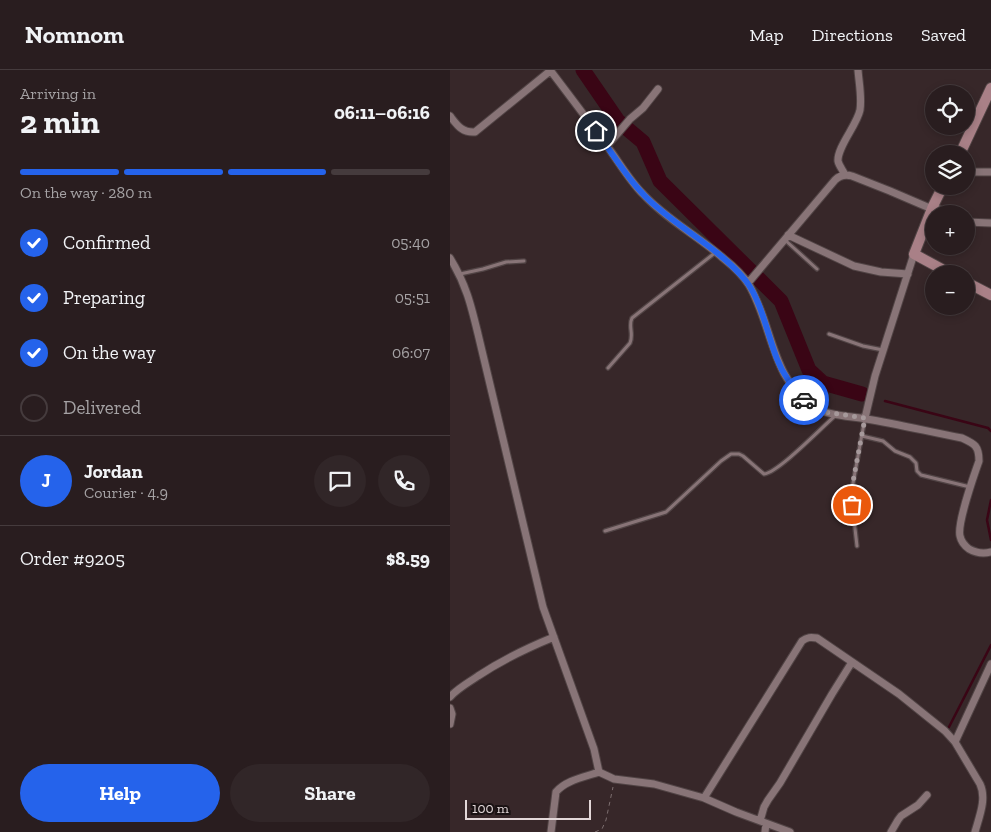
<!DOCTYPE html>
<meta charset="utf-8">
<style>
:root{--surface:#291d1f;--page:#312628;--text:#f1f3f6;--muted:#a5a2a4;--line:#453b3d;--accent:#2563eb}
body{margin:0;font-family:"Zilla Slab",serif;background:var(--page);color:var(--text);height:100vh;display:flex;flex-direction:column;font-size:19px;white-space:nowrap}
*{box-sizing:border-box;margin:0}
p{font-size:16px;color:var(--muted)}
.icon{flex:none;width:28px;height:28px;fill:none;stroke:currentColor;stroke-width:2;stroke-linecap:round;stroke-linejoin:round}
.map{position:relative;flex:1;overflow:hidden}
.side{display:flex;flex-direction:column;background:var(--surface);width:450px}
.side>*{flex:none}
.buttons{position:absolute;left:475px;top:15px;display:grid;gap:10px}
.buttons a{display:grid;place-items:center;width:50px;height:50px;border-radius:50%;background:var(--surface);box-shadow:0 2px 8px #0003,0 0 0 1px var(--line);font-size:25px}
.scale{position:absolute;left:15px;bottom:12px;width:126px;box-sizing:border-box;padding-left:5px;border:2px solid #e2d7d8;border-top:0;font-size:14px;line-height:18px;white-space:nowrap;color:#e2d7d8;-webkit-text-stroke:4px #1a1213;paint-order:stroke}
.pin{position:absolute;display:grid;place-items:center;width:42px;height:42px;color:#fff;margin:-21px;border:2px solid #fff;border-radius:50%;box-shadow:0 1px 5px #0007}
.courier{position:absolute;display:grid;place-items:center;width:50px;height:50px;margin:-25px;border:4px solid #2563eb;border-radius:50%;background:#fff;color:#222;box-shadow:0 1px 6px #0007}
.overview em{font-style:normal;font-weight:700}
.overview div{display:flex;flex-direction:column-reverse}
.overview{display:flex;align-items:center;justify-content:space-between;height:85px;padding:0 20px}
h1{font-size:32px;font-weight:700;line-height:38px}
.bar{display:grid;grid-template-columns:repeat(4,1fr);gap:8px 5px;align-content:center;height:60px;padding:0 20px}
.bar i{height:6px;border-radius:4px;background:var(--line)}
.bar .on{background:var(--accent)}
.bar p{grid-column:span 4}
.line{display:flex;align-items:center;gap:12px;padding:0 20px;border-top:1px solid var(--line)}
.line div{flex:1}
.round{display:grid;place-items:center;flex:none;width:52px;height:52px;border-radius:26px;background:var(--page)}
ol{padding:0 20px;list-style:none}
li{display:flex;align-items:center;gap:15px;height:55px}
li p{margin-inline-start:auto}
li .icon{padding:5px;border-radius:50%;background:var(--accent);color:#fff;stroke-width:4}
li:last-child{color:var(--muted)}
li i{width:28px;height:28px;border:2px solid var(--line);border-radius:50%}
.primary-button{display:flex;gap:10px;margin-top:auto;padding:10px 20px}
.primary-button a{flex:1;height:58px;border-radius:30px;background:var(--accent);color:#fff;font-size:20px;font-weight:700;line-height:58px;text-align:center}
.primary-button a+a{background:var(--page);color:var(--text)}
header{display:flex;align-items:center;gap:30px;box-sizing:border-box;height:70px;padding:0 25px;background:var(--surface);border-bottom:1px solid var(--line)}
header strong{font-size:24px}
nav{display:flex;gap:28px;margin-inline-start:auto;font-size:18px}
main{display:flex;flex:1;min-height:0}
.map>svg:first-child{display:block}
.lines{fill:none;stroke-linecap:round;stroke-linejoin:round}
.stream{stroke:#3a0515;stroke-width:2.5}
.river{stroke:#3a0515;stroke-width:15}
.lane-casing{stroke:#514445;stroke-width:5.5}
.street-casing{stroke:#514445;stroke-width:9}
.secondary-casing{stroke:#514445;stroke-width:12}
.path{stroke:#7c6e6f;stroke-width:1;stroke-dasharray:4 4;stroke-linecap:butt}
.lane{stroke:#887477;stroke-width:3}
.street{stroke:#887477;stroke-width:7}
.secondary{stroke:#a98087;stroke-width:10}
.done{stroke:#a6999b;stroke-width:5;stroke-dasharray:0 9}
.route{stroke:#2563eb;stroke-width:6}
</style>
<header>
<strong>Nomnom</strong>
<nav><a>Map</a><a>Directions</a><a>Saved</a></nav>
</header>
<main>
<section class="side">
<div class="overview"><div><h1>2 min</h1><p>Arriving in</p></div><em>06:11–06:16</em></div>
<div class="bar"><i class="on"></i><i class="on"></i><i class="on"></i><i></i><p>On the way · 280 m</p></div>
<ol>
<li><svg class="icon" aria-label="check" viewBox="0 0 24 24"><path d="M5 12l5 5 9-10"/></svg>Confirmed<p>05:40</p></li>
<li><svg class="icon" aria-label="check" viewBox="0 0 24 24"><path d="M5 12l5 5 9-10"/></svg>Preparing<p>05:51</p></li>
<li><svg class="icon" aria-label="check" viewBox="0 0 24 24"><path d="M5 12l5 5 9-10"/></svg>On the way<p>06:07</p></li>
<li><i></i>Delivered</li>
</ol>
<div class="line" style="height:90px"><b class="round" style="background:var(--accent);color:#fff">J</b><div><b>Jordan</b><p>Courier · 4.9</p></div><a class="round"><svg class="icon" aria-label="chat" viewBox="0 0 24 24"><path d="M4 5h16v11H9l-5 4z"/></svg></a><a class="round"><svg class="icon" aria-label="phone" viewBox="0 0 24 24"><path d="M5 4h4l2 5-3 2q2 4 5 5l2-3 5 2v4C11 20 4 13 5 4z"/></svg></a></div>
<div class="line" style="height:65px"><div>Order #9205</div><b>$8.59</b></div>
<div class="primary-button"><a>Help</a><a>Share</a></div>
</section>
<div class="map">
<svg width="541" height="762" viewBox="0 0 541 762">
<rect width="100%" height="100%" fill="#372729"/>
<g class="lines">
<!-- stream -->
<path class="stream" d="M 435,331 L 538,358 L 541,361
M 541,430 L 537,450 L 541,470
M 499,657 L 541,575"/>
<!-- river -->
<path class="river" d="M 133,0 L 168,51 L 193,72 L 210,111 L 331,231 L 359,300 L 373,313 L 412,324"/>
<defs>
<path id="lane" d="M 335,170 L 367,199
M 10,204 L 33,199 L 56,192 L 74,191
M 379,264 L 413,276 L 433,280
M 158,298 L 180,273 C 184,264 178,256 182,248 L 266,182
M 412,366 L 433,371 L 445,381 L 460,387 L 466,393 L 467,401 L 471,405 L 520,417
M 155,461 L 216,442 L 271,391 L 281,384 L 289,384 L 293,386 L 314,404 C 329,402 372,357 386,345
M 407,476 L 401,424 L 415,348"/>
<path id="street" d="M 100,0 C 119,25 138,50 157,76 C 169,92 179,110 193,124 C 216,149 248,166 273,188 C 283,196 293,205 299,215 C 323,256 321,309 364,337 C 379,346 399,346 416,349 C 448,354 480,362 512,368 C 525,374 529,376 529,391 C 524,405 507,454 510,466 C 511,471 515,476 519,479 C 526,483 533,484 541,482
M 0,46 C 7,55 12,63 25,62 L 100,1
M 157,76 L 180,49 L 193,38 L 208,19
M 516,102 L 541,102
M 395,105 C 393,100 389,96 388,91 C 387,77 407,55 410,40 C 412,27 409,13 408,0
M 483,136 L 498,144
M 516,152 L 541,153
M 338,165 L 404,196 L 431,202 L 458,204
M 0,188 C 16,214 21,235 28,264 L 93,537 L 144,679 L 149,702
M 298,213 L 385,110 C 390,105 395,104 402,106 L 440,121 L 482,139
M 415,348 L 425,306 L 464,184
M 0,627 C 8,618 18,613 28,606 C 52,590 77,578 104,567
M 0,638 L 2,644 L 0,654
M 505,672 L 541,594
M 254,728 L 352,571 C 357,567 361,567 367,568 L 449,624 L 495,661 L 505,672 L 530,714 C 537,729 529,747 525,762
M 310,751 L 314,737 L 318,730 L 330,713 L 382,624 L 402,592
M 101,762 L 106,722 C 116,710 135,707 149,702 L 164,709 L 204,714 L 254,728 L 286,742 L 340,762
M 315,762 L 316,754
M 441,762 L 448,750 L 451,746 L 468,735 L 477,725"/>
<path id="secondary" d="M 510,84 L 541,18
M 493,116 L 483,136 L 464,184 L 501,204
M 516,212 L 541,225"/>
</defs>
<!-- lane casing -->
<use href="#lane" class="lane-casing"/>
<!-- street casing -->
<use href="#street" class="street-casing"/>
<!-- secondary casing -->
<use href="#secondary" class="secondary-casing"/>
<!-- path -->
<path class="path" d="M 145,762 L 152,759 L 156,750 L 163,717"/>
<!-- lane -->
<use href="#lane" class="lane"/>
<!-- street -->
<use href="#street" class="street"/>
<!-- secondary -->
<use href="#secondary" class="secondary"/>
</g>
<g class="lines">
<!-- done -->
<path class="done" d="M 354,330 L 367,338 L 375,342 L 415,348 L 402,417 L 401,424 L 402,435"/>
<!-- route -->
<path class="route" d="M 146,61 C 166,88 182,117 208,138 C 237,163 272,181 296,211 C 311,230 318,266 327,289 C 333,305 343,317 354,330"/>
</g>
</svg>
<div class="buttons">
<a><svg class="icon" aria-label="locate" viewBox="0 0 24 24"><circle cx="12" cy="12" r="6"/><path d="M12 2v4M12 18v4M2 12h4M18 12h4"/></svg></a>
<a><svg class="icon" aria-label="layers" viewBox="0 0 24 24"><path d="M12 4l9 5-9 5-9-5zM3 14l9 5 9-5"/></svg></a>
<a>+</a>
<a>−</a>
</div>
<div class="scale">100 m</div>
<div class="pin" style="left:402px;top:435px;background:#ea580c"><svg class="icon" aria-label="bag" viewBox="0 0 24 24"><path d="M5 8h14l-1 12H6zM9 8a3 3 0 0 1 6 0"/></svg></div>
<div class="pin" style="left:146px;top:61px;background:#1f2937"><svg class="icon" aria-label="home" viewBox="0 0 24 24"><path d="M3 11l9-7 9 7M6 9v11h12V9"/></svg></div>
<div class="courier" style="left:354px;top:330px"><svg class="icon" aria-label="car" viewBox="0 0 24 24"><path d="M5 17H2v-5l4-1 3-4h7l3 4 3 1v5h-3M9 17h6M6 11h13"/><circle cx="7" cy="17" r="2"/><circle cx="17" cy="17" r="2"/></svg></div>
</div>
</main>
